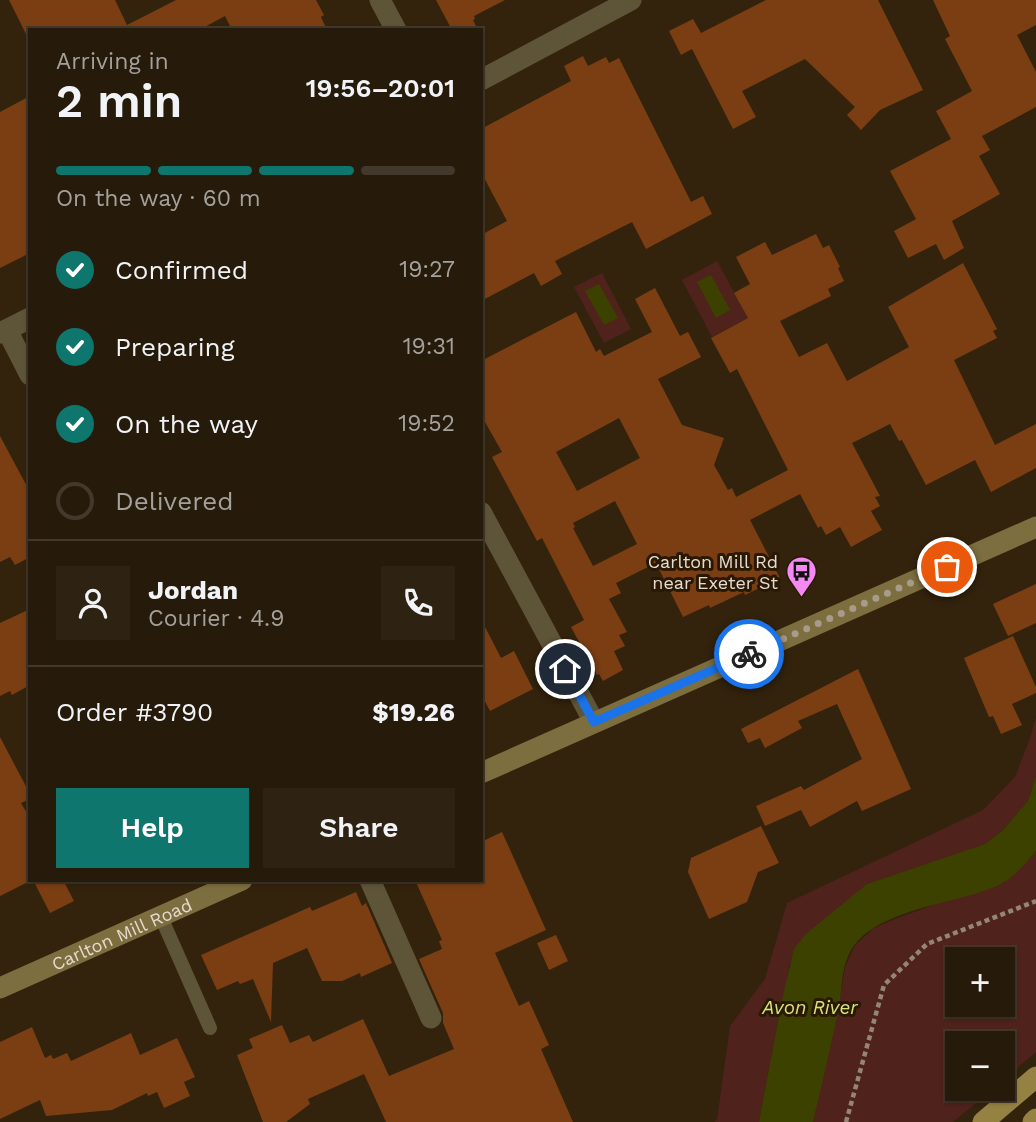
<!DOCTYPE html>
<meta charset="utf-8">
<style>
:root{--surface:#261a0a;--page:#2e2313;--text:#f1f3f6;--muted:#a4a19c;--line:#42382b;--accent:#0f766e}
body{margin:0;font-family:"Work Sans",sans-serif;background:var(--page);color:var(--text);height:100vh;display:flex;flex-direction:column;font-size:26px;white-space:nowrap}
*{box-sizing:border-box;margin:0}
p{font-size:23px;color:var(--muted)}
.icon{flex:none;width:38px;height:38px;fill:none;stroke:currentColor;stroke-width:2;stroke-linecap:round;stroke-linejoin:round}
.map{position:relative;flex:1;overflow:hidden}
.sheet{position:absolute;left:28px;top:28px;width:455px;height:854px;display:flex;flex-direction:column;background:var(--surface);border-radius:0px;box-shadow:0 2px 5px #0004,0 0 0 2px var(--line)}
.sheet>*{flex:none}
.controls{position:absolute;left:945px;top:947px;display:grid;gap:14px}
.controls a{display:grid;place-items:center;width:70px;height:70px;border-radius:0px;background:var(--surface);box-shadow:0 2px 5px #0004,0 0 0 2px var(--line);font-size:35px}
.pin{position:absolute;display:grid;place-items:center;width:60px;height:60px;color:#fff;margin:-30px;border:4px solid #fff;border-radius:50%;box-shadow:0 2px 7px #0007}
.courier{position:absolute;display:grid;place-items:center;width:70px;height:70px;margin:-35px;border:5px solid #1a73e8;border-radius:50%;background:#fff;color:#222;box-shadow:0 2px 9px #0007}
.headline em{font-style:normal;font-weight:600}
.headline div{display:flex;flex-direction:column-reverse}
.headline{display:flex;align-items:center;justify-content:space-between;height:119px;padding:0 28px}
h1{font-size:46px;font-weight:600;line-height:52px}
.bar{display:grid;grid-template-columns:repeat(4,1fr);gap:10px 7px;align-content:center;height:84px;padding:0 28px}
.bar i{height:9px;border-radius:5px;background:var(--line)}
.bar .on{background:var(--accent)}
.bar p{grid-column:span 4}
.line{display:flex;align-items:center;gap:18px;padding:0 28px;border-top:2px solid var(--line)}
.line div{flex:1}
.round{display:grid;place-items:center;flex:none;width:74px;height:74px;border-radius:0px;background:var(--page)}
ol{padding:0 28px;list-style:none}
li{display:flex;align-items:center;gap:21px;height:77px}
li p{margin-inline-start:auto}
li .icon{padding:7px;border-radius:50%;background:var(--accent);color:#fff;stroke-width:4}
li:last-child{color:var(--muted)}
li i{width:38px;height:38px;border:4px solid var(--line);border-radius:50%}
.cta{display:flex;gap:14px;margin-top:auto;padding:14px 28px}
.cta a{flex:1;height:80px;border-radius:0px;background:var(--accent);color:#fff;font-size:28px;font-weight:600;line-height:80px;text-align:center}
.cta a+a{background:var(--page);color:var(--text)}
.map>svg:first-child{display:block}
.green{fill:#4f221c;fill-rule:evenodd}
.water{fill:#3d4100}
.building{fill:#7b3e13;fill-rule:evenodd}
.lines{fill:none;stroke-linecap:round;stroke-linejoin:round}
.path{stroke:#938674;stroke-width:4.5;stroke-dasharray:5 3.5;stroke-linecap:butt}
.lane{stroke:#5e5538;stroke-width:14}
.street{stroke:#5e5538;stroke-width:21}
.secondary{stroke:#7d6e3f;stroke-width:21}
.primary{stroke:#958243;stroke-width:21}
.done{stroke:#a79b8a;stroke-width:7;stroke-dasharray:0 12.6}
.route{stroke:#1a73e8;stroke-width:9}
.labels{text-anchor:middle;dominant-baseline:central;stroke-width:6;stroke-linejoin:round;paint-order:stroke}
.poi-label{font-size:18px;fill:#e6dbce;stroke:#291904;text-anchor:end}
.street-label{font-size:18px;fill:#e6dbce;stroke:#291904}
.water-label{font-size:19px;font-style:italic;fill:#d8e278;stroke:#291904}
</style>
<div class="map">
<svg width="1036" height="1122" viewBox="0 0 1036 1122">
<rect width="100%" height="100%" fill="#33230d"/>
<!-- green -->
<path class="green" d="M 717,261 L 748,318 L 712,337 L 682,280 Z
M 602,273 L 631,329 L 604,343 L 574,287 Z
M 1036,718 L 1036,776 L 1028,801 L 1002,831 L 985,844 L 867,884 L 789,965 L 788,984 L 782,1000 L 759,1122 L 714,1122 L 717,1120 L 730,1026 L 765,979 L 787,903 L 983,810 L 1015,777 L 1030,738 Z
M 1036,851 L 1036,1052 L 1003,1080 L 1003,1043 L 957,1043 L 957,1088 L 993,1089 L 953,1122 L 813,1122 L 840,997 L 845,967 L 855,945 L 874,928 L 890,921 L 943,901 L 1004,883 ZM 957,959 L 1003,959 L 1003,1004 L 957,1004 Z"/>
<!-- water -->
<path class="water" d="M 711,275 L 730,310 L 716,318 L 697,282 Z
M 599,284 L 618,318 L 604,325 L 585,291 Z
M 1036,776 L 1036,851 C 1025,863 1015,877 1001,884 C 959,905 872,907 849,954 C 841,970 842,990 839,1007 C 831,1046 822,1084 813,1122 L 759,1122 L 782,1000 L 794,949 L 806,934 L 867,884 L 985,844 L 1002,831 L 1028,801 Z"/>
<!-- building -->
<path class="building" d="M 9,0 L 115,0 L 127,25 L 176,0 L 316,0 L 324,15 L 321,17 L 327,30 L 232,30 L 225,16 L 199,30 L 30,30 L 29,40 Z
M 436,0 L 505,0 L 474,16 L 475,19 L 473,20 L 478,30 L 452,30 Z
M 766,0 L 878,0 L 923,90 L 880,110 L 861,130 L 847,115 L 855,107 L 805,59 L 742,91 L 756,117 L 733,129 L 692,49 L 681,55 L 669,31 L 693,19 L 701,33 Z
M 933,0 L 1036,0 L 1036,25 L 1017,35 L 1036,72 L 1036,107 L 982,136 L 990,150 L 979,156 L 1000,194 L 952,221 L 964,248 L 944,260 L 936,244 L 908,258 L 894,231 L 916,219 L 890,171 L 951,139 L 936,111 L 972,91 L 945,39 L 950,36 Z
M 583,56 L 588,66 L 606,57 L 609,63 L 619,58 L 691,202 L 703,196 L 712,214 L 646,249 L 632,222 L 555,261 L 562,274 L 541,286 L 534,273 L 481,301 L 481,235 L 507,221 L 481,172 L 481,129 L 571,81 L 564,66 Z
M 30,96 L 30,253 L 0,268 L 0,112 Z
M 816,234 L 823,248 L 829,245 L 840,267 L 838,268 L 844,281 L 828,289 L 831,296 L 780,321 L 799,357 L 827,343 L 847,381 L 909,347 L 888,307 L 963,263 L 997,329 L 993,331 L 997,338 L 954,360 L 995,445 L 1036,424 L 1036,468 L 991,492 L 975,460 L 926,485 L 902,440 L 899,441 L 890,424 L 852,443 L 880,496 L 875,497 L 880,506 L 871,511 L 882,530 L 851,547 L 840,527 L 826,535 L 821,526 L 818,528 L 800,494 L 750,520 L 780,578 L 745,595 L 744,592 L 710,608 L 709,605 L 683,617 L 656,563 L 616,583 L 621,593 L 609,599 L 627,632 L 619,635 L 625,646 L 614,651 L 623,670 L 603,681 L 599,674 L 597,675 L 571,627 L 584,620 L 542,538 L 537,541 L 492,457 L 502,452 L 481,415 L 481,361 L 576,312 L 596,352 L 600,349 L 604,356 L 652,332 L 635,299 L 655,288 L 680,336 L 688,332 L 701,357 L 658,379 L 682,425 L 724,438 L 714,465 L 728,490 L 732,488 L 736,497 L 788,470 L 737,369 L 730,373 L 711,338 L 748,318 L 734,293 L 750,284 L 736,257 L 765,242 L 772,255 ZM 619,418 L 640,458 L 577,491 L 556,452 ZM 615,501 L 637,544 L 593,566 L 573,528 L 575,527 L 573,523 Z
M 0,436 L 30,492 L 30,557 L 15,565 L 10,557 L 0,562 Z
M 1036,584 L 1036,623 L 1008,636 L 993,604 Z
M 30,609 L 30,685 L 12,695 L 10,691 L 0,696 L 0,623 Z
M 481,619 L 501,658 L 514,651 L 533,689 L 490,711 L 481,694 Z
M 1013,636 L 1036,687 L 1036,693 L 1012,704 L 1022,725 L 1001,734 L 993,716 L 989,717 L 964,658 Z
M 858,669 L 911,789 L 862,811 L 857,801 L 810,827 L 801,810 L 765,826 L 756,806 L 801,786 L 804,790 L 862,759 L 837,704 L 798,721 L 802,728 L 765,748 L 760,738 L 748,743 L 741,729 Z
M 0,737 L 30,794 L 30,799 L 21,803 L 30,818 L 30,881 L 0,896 Z
M 761,826 L 779,863 L 758,872 L 747,902 L 709,919 L 688,872 L 691,858 Z
M 502,832 L 546,930 L 495,953 L 519,1006 L 529,1001 L 549,1045 L 541,1049 L 573,1122 L 386,1122 L 364,1074 L 308,1099 L 310,1104 L 286,1122 L 263,1122 L 237,1055 L 253,1048 L 249,1039 L 282,1025 L 290,1043 L 309,1035 L 313,1042 L 363,1019 L 389,1076 L 454,1049 L 443,1023 L 443,1013 L 419,959 L 442,949 L 439,941 L 442,940 L 415,880 L 481,880 L 481,842 Z
M 33,880 L 63,880 L 74,901 L 50,913 Z
M 356,892 L 362,906 L 366,903 L 392,963 L 361,977 L 360,973 L 342,981 L 322,981 L 307,948 L 273,963 L 271,1022 L 253,979 L 240,984 L 238,981 L 217,990 L 201,955 L 310,907 L 312,911 Z
M 556,935 L 568,961 L 549,970 L 537,943 Z
M 32,1027 L 45,1058 L 51,1055 L 53,1059 L 67,1053 L 71,1061 L 131,1033 L 140,1055 L 177,1038 L 195,1077 L 184,1082 L 190,1096 L 164,1108 L 157,1092 L 148,1096 L 147,1093 L 112,1110 L 46,1116 L 40,1100 L 0,1119 L 0,1042 Z"/>
<g class="lines">
<!-- path -->
<path class="path" d="M 846,1122 L 884,985 L 927,944 L 1036,901"/>
<!-- lane -->
<path class="lane" d="M 161,917 L 210,1028"/>
<!-- street -->
<path class="street" d="M 380,0 L 396,30
M 481,80 L 631,0
M 7,330 L 30,375
M 0,333 L 30,318
M 481,512 L 594,722
M 370,880 L 431,1018"/>
<!-- secondary -->
<g class="secondary">
<path d="M 481,773 L 1036,527"/>
<path id="s1" d="M 0,988 L 242,880"/>
</g>
<!-- primary -->
<path class="primary" d="M 983,1122 L 1036,1077
M 1033,1122 L 1036,1119"/>
</g>
<g class="lines">
<!-- done -->
<path class="done" d="M 749,654 L 947,567"/>
<!-- route -->
<path class="route" d="M 565,669 L 594,722 L 749,654"/>
</g>
<!-- icons -->
<defs>
<symbol id="bus-pin" viewBox="-11 -11 22 30"><path d="M0 17L-7.5 6A9.5 9.5 0 1 1 7.5 6Z" fill="#f389f1" stroke="#291904"/><path d="M-5-6H5V4H4V6H2V4H-2V6H-4V4H-5ZM-3.5-4V0h7V-4ZM-3.5 1.2v1.5H-2V1.2ZM2 1.2v1.5H3.5V1.2Z" fill="#111"/></symbol>
</defs>
<g fill-rule="evenodd">
<use href="#bus-pin" x="784" y="554" width="35" height="47"/>
</g>
<g class="labels">
<!-- poi labels -->
<g class="poi-label">
<text x="778" y="561">Carlton Mill Rd<tspan x="778" dy="21">near Exeter St</tspan></text>
</g>
<!-- street labels -->
<g class="street-label">
<text stroke="none"><textPath href="#s1" startOffset="133">Carlton Mill Road</textPath></text>
</g>
<!-- water labels -->
<g class="water-label">
<text x="810" y="1007">Avon River</text>
</g>
</g>
</svg>
<div class="controls">
<a>+</a>
<a>−</a>
</div>
<div class="pin" style="left:947px;top:567px;background:#ea580c"><svg class="icon" aria-label="bag" viewBox="0 0 24 24"><path d="M5 8h14l-1 12H6zM9 8a3 3 0 0 1 6 0"/></svg></div>
<div class="pin" style="left:565px;top:669px;background:#1f2937"><svg class="icon" aria-label="home" viewBox="0 0 24 24"><path d="M3 11l9-7 9 7M6 9v11h12V9"/></svg></div>
<div class="courier" style="left:749px;top:654px"><svg class="icon" aria-label="bike" viewBox="0 0 24 24"><circle cx="6" cy="16" r="4"/><circle cx="18" cy="16" r="4"/><path d="M6 16l4-8h5l3 8M10 8l3 8H6M13 5h3"/></svg></div>
<section class="sheet">
<div class="headline"><div><h1>2 min</h1><p>Arriving in</p></div><em>19:56–20:01</em></div>
<div class="bar"><i class="on"></i><i class="on"></i><i class="on"></i><i></i><p>On the way · 60 m</p></div>
<ol>
<li><svg class="icon" aria-label="check" viewBox="0 0 24 24"><path d="M5 12l5 5 9-10"/></svg>Confirmed<p>19:27</p></li>
<li><svg class="icon" aria-label="check" viewBox="0 0 24 24"><path d="M5 12l5 5 9-10"/></svg>Preparing<p>19:31</p></li>
<li><svg class="icon" aria-label="check" viewBox="0 0 24 24"><path d="M5 12l5 5 9-10"/></svg>On the way<p>19:52</p></li>
<li><i></i>Delivered</li>
</ol>
<div class="line" style="height:126px"><a class="round"><svg class="icon" aria-label="person" viewBox="0 0 24 24"><circle cx="12" cy="8" r="4"/><path d="M4 21q1-7 8-7t8 7"/></svg></a><div><b>Jordan</b><p>Courier · 4.9</p></div><a class="round"><svg class="icon" aria-label="phone" viewBox="0 0 24 24"><path d="M5 4h4l2 5-3 2q2 4 5 5l2-3 5 2v4C11 20 4 13 5 4z"/></svg></a></div>
<div class="line" style="height:91px"><div>Order #3790</div><b>$19.26</b></div>
<div class="cta"><a>Help</a><a>Share</a></div>
</section>
</div>
